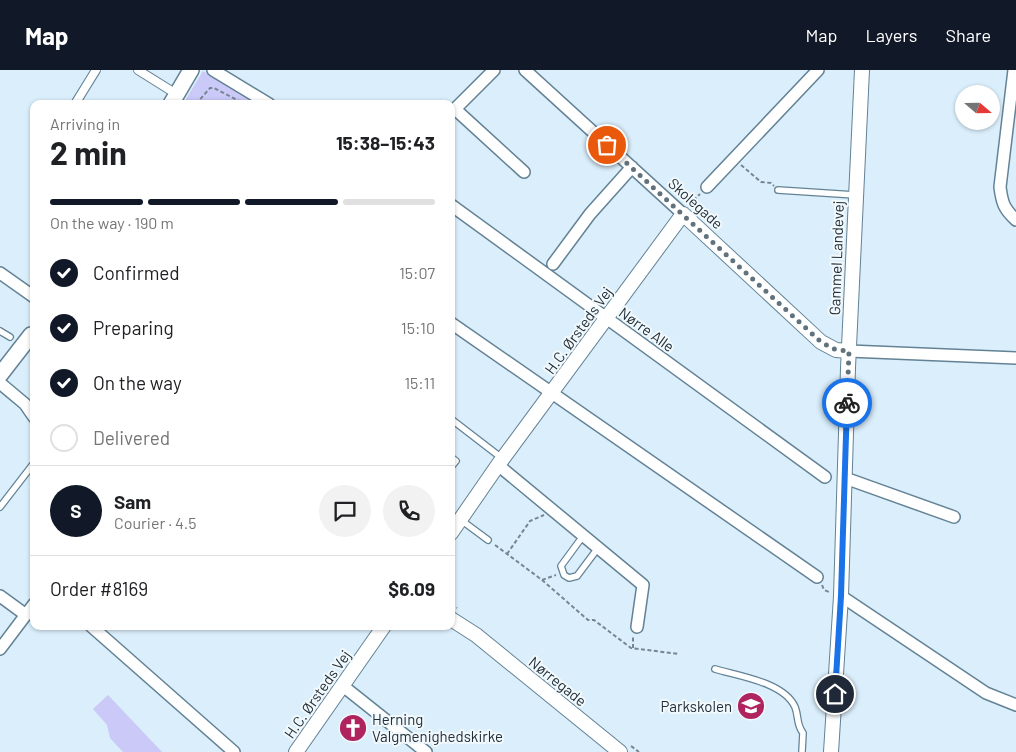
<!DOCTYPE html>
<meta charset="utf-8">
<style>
:root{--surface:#fff;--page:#f2f2f2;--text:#202124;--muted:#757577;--line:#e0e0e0;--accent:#111827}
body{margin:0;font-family:Barlow,sans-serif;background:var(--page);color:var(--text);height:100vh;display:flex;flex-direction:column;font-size:19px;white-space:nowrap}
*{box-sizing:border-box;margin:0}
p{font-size:16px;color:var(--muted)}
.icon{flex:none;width:28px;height:28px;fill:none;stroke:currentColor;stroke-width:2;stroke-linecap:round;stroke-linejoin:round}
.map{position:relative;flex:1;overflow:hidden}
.drawer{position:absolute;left:30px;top:30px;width:425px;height:530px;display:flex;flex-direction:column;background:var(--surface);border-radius:10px;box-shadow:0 1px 4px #0004}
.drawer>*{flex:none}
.needle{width:32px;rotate:110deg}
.tools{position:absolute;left:955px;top:15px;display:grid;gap:10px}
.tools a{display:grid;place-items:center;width:45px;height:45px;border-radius:50%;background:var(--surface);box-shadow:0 1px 4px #0004;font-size:25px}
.pin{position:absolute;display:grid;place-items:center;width:42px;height:42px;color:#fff;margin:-21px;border:2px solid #fff;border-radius:50%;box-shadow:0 1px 5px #0007}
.courier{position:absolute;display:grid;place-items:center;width:50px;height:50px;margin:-25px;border:4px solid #1a73e8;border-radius:50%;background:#fff;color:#222;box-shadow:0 1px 6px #0007}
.head em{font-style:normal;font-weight:700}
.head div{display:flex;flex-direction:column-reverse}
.head{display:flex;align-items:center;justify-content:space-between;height:85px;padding:0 20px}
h1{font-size:32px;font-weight:700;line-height:38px}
.bar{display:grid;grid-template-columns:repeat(4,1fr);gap:8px 5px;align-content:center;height:60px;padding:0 20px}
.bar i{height:6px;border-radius:4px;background:var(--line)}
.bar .current{background:var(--accent)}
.bar p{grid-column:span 4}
.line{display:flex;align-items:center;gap:12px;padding:0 20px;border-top:1px solid var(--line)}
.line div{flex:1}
.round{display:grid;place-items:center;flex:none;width:52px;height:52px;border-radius:26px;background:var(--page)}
ol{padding:0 20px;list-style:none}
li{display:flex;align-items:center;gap:15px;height:55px}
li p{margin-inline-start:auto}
li .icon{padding:5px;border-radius:50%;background:var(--accent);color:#fff;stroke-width:4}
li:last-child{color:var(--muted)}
li i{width:28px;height:28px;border:2px solid var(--line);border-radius:50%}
header{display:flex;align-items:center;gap:30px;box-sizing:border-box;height:70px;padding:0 25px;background:var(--accent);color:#fff}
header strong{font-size:24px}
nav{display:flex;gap:28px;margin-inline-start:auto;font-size:18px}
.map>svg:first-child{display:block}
.green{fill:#cac9f8}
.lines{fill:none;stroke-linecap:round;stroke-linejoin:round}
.service-casing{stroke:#638295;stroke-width:8}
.pedestrian-casing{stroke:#638295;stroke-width:10}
.minor-casing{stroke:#638295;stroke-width:14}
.tertiary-casing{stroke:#638295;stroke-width:16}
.secondary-casing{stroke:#638295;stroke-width:18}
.path{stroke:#778792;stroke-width:2;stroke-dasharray:4 2.5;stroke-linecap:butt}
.service{stroke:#fff;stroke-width:5.5}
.pedestrian{stroke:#fff;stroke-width:8}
.minor{stroke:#fff;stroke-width:11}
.tertiary{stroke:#fff;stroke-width:14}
.secondary{stroke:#fff;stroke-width:15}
.done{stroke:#62727c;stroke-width:5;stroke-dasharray:0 9}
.route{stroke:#1a73e8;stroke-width:6}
.labels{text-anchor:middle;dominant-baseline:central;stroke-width:4;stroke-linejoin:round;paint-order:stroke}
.street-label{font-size:15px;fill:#222f38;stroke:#f2f9fd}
.poi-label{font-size:15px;fill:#222f38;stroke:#f2f9fd;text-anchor:end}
</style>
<header>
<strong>Map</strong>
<nav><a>Map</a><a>Layers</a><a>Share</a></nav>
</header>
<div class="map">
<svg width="1016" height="682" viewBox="0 0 1016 682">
<rect width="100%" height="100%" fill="#daeefb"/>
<!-- green -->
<path class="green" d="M 203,1 L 256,34 L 183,34 Z
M 108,625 L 162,682 L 123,682 L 110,668 L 107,655 L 93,639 Z"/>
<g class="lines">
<defs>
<path id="service" d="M 778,120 L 855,125
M 0,261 L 10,267
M 451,349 L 503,389
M 451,387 L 456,391 L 451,397
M 0,437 L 34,393
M 461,450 L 488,470
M 583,466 L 561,496 L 564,505 L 569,508 L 577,506 L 598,478
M 715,599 C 738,606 784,612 795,637 C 799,647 796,654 803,663 L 802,682"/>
<path id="pedestrian" d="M 138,0 L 170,20
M 75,34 L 96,0"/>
<path id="minor" d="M 213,0 L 269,34
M 525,0 L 683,144
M 1014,0 L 1000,117 C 1002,133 1004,139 1016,150
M 455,39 L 524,102
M 451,43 L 494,0
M 707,117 L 818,0
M 451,135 L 825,407
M 553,194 L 590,144 L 632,97
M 0,203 L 34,227
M 451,253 L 817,507
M 849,281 L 1016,288
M 0,313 L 25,334 L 34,347
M 498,395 L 643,515 L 637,557
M 845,408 L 954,447
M 0,526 L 26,545
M 841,526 L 986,623 L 1016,635
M 91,556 L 234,682
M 0,579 L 34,534
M 343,616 L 426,682"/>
<path id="tertiary" d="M 451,463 L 498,395 L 683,144 L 821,272 L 836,280 L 849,281
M 451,549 L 476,565 L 620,682
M 296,682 L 384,556
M 831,682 L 841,526 L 848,298 L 862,0"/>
<path id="secondary" d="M 171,34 L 191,0
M 0,305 L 31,265"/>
</defs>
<!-- service casing -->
<use href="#service" class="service-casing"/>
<!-- pedestrian casing -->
<use href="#pedestrian" class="pedestrian-casing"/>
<!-- minor casing -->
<use href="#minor" class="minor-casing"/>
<!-- tertiary casing -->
<use href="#tertiary" class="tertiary-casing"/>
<!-- secondary casing -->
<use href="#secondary" class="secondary-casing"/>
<!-- path -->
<path class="path" d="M 196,34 L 210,18 L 214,18 L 245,34
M 741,95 L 761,112 L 771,113 L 774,116
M 689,135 L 700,124
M 495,475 L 542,510 L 588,550 L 594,550 L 631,578 L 679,584
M 507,484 L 530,451 L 544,445
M 542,510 L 556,505
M 822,515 L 824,520 L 829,522
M 451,534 L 457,538
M 633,578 L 633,565
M 631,676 L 639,682"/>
<!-- service -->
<use href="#service" class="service"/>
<!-- pedestrian -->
<use href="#pedestrian" class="pedestrian"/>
<!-- minor -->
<use href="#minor" class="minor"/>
<!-- tertiary -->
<use href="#tertiary" class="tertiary"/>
<!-- secondary -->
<use href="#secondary" class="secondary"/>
</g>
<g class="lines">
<!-- done -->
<path class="done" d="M 607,75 L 821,272 L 836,280 L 849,281 L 847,333"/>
<!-- route -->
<path class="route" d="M 835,624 L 841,526 L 847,333"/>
</g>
<!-- icons -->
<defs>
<symbol id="school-disc" viewBox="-11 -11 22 22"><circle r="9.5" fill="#af235f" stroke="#f2f9fd"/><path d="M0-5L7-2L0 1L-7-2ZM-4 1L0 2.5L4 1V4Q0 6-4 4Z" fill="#fff"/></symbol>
<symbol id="church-disc" viewBox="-11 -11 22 22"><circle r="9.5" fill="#af235f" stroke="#f2f9fd"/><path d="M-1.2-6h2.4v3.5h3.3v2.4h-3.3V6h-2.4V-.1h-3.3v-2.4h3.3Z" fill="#fff"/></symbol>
</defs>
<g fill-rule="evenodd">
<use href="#school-disc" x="735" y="620" width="32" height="32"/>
<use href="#church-disc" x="337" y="642" width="32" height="32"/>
</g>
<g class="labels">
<!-- street labels -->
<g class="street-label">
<text transform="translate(696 133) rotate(42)">Skolegade</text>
<text transform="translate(836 188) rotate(-88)">Gammel Landevej</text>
<text transform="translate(647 259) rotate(36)">Nørre Alle</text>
<text transform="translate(578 260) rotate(-54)">H.C. Ørsteds Vej</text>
<text transform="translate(558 611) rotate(39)">Nørregade</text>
<text transform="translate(317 624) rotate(-55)">H.C. Ørsteds Vej</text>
</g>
<!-- poi labels -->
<g class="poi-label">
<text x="732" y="636">Parkskolen</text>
<text x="372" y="649" text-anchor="start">Herning<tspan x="372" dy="17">Valgmenighedskirke</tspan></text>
</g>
</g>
</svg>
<div class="tools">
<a><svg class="needle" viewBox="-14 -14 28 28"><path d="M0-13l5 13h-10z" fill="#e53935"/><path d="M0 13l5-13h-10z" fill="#757577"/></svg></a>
</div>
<div class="pin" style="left:607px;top:75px;background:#ea580c"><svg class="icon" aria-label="bag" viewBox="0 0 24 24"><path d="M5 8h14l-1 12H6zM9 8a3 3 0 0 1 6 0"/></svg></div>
<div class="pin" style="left:835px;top:624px;background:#1f2937"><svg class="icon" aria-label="home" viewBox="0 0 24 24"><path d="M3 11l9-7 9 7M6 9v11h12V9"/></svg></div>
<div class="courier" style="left:847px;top:333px"><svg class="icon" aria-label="bike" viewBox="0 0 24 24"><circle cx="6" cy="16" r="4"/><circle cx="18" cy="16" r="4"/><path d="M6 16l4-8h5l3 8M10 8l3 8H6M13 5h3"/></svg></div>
<section class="drawer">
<div class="head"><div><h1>2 min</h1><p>Arriving in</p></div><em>15:38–15:43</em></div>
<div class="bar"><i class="current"></i><i class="current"></i><i class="current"></i><i></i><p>On the way · 190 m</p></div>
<ol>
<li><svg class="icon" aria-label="check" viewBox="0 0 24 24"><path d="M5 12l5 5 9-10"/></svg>Confirmed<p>15:07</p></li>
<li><svg class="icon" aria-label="check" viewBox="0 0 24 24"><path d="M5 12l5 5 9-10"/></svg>Preparing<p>15:10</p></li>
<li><svg class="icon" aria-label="check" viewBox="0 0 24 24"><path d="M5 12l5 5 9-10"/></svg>On the way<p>15:11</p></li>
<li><i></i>Delivered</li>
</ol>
<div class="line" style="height:90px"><b class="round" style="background:var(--accent);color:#fff">S</b><div><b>Sam</b><p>Courier · 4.5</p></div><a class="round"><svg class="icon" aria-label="chat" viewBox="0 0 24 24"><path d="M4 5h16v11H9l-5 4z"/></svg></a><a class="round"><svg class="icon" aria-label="phone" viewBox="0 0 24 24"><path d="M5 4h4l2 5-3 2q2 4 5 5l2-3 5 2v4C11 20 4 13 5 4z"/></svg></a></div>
<div class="line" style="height:65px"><div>Order #8169</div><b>$6.09</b></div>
</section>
</div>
